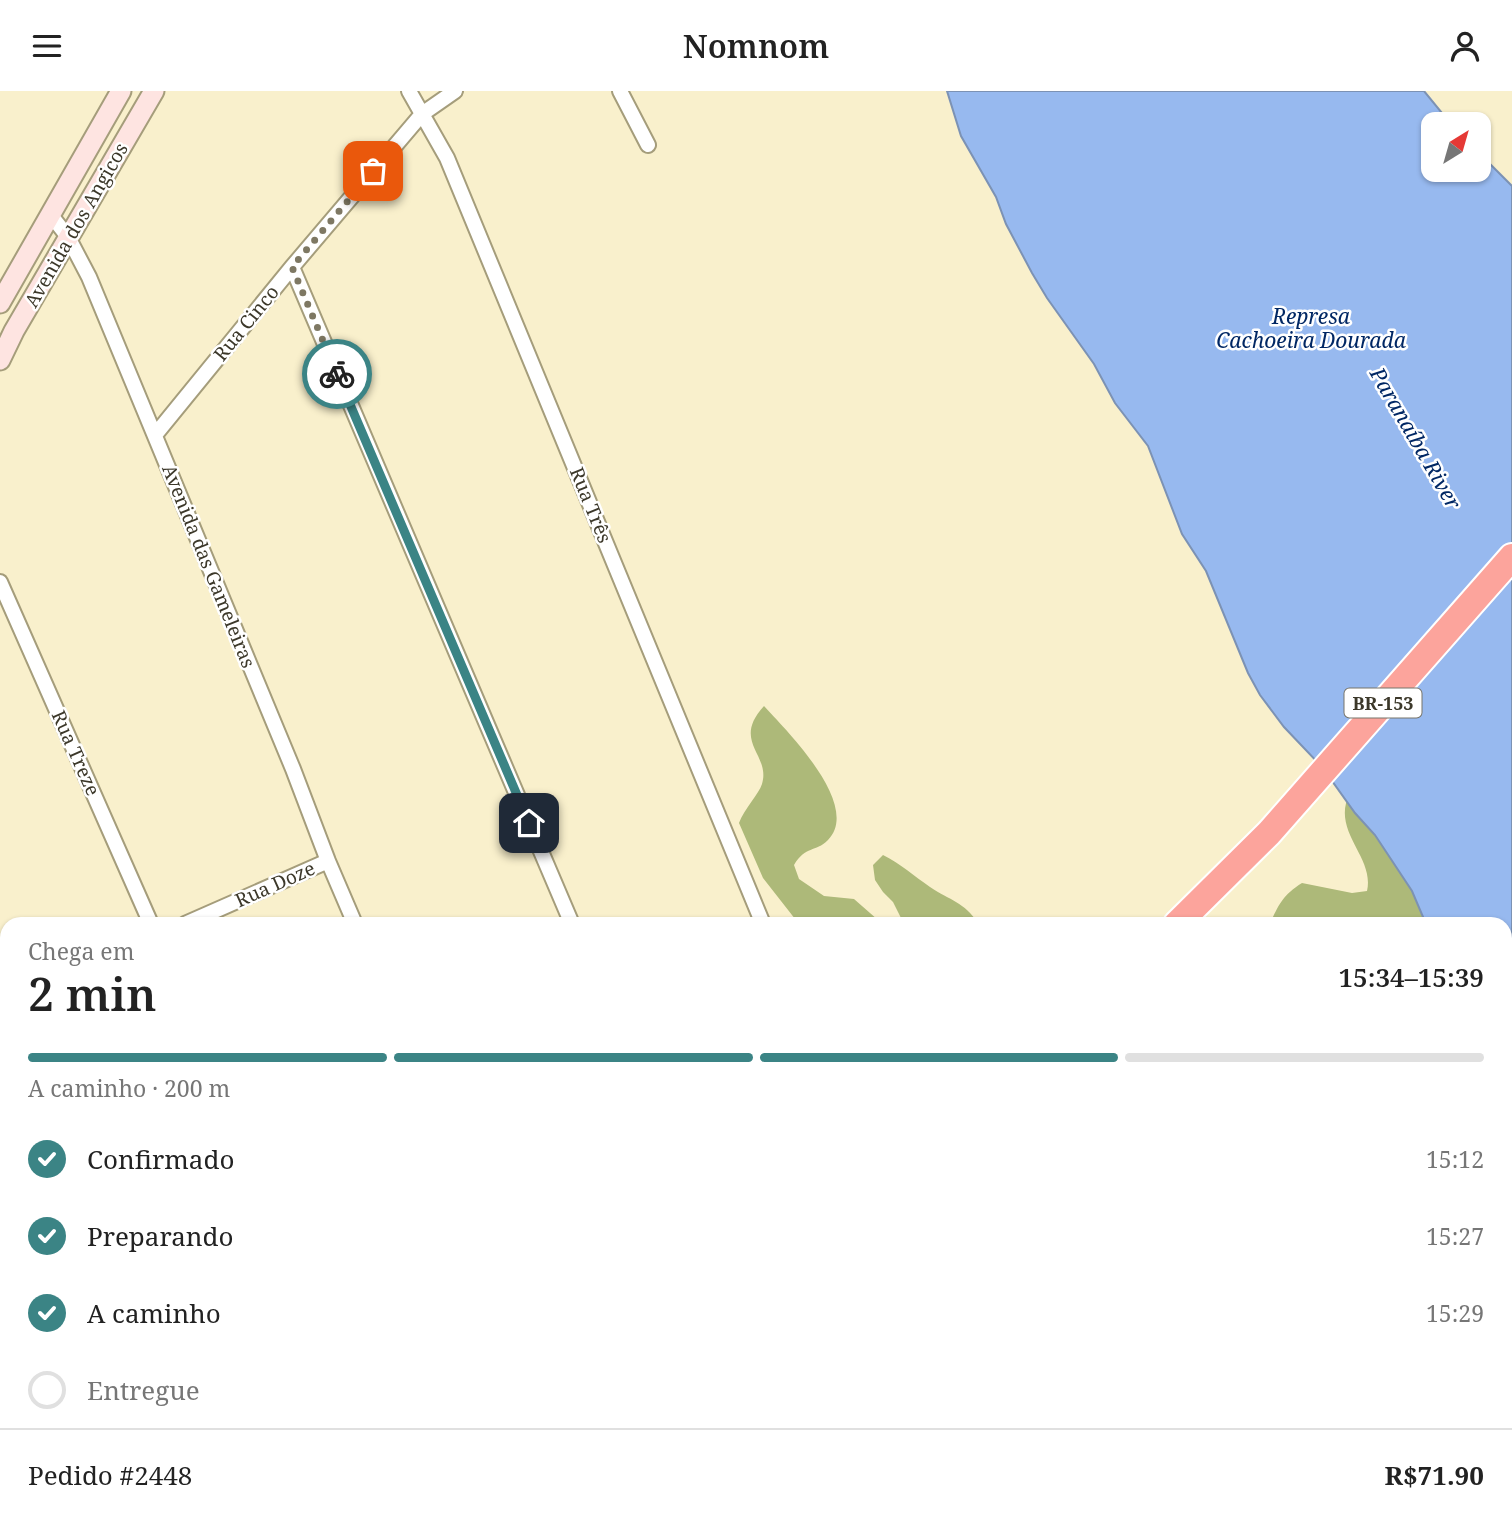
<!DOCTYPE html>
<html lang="pt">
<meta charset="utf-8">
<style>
:root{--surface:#fff;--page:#f2f2f2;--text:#222;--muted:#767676;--line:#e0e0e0;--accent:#3b8485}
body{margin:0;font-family:"Noto Serif",serif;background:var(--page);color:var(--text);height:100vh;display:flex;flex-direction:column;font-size:26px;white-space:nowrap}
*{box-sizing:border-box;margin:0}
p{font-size:23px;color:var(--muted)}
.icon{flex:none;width:38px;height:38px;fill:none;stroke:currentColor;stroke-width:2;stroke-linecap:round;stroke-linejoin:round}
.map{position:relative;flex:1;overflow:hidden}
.drawer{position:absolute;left:0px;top:826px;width:1512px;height:618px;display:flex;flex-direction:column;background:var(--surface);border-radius:21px 21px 0 0;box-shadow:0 2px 5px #0004}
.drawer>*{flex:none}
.needle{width:46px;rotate:37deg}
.buttons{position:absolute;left:1421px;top:21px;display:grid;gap:14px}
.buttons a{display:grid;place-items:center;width:70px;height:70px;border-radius:14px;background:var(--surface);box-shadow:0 2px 5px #0004;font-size:35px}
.pin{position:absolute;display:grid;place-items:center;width:60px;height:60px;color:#fff;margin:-30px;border-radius:14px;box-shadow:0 4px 10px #0006}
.courier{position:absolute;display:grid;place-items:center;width:70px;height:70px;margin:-35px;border:5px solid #3b8485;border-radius:50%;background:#fff;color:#222;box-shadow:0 2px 9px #0007}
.summary em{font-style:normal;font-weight:600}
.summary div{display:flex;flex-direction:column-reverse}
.summary{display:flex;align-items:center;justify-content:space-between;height:119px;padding:0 28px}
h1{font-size:46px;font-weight:600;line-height:52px}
.bar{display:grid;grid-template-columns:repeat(4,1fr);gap:10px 7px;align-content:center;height:84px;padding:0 28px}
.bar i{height:9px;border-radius:5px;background:var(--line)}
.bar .active{background:var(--accent)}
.bar p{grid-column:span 4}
.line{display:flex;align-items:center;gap:18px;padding:0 28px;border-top:2px solid var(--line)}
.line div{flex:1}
ol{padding:0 28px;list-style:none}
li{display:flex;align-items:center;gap:21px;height:77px}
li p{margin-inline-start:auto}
li .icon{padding:7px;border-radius:50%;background:var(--accent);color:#fff;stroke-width:4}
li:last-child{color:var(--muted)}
li i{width:38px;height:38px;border:4px solid var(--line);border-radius:50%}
header{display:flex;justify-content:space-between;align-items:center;height:91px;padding:0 28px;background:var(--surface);font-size:32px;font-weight:600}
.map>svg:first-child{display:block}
.forest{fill:#adb979}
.water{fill:#97b9ef;stroke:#7c92b4;stroke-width:2}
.building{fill:#decff0}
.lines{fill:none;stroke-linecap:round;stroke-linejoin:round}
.lane-casing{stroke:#a59d7b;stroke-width:10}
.street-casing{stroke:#a59d7b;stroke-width:18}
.secondary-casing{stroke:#a59d7b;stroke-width:23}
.highway-casing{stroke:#fff;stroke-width:30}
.lane{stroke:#fff;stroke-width:7}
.street{stroke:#fff;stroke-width:14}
.secondary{stroke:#fee4e1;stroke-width:19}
.highway{stroke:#fca49c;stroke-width:26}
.done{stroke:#7e7863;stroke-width:7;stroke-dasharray:0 12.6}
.route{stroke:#3b8485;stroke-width:9}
.labels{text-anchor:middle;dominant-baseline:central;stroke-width:5;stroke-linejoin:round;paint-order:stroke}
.shield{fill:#fff;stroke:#76746a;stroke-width:2}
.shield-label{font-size:18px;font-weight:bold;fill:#3c382a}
.street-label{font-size:19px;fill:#3c382a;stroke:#fff}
.water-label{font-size:21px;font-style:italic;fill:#002764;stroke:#fff}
</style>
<header><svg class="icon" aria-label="menu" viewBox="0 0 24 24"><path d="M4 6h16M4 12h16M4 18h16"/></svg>Nomnom<svg class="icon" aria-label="person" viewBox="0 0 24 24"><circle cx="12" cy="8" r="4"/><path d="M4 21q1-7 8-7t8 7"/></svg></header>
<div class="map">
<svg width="1512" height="1443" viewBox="0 0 1512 1443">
<rect width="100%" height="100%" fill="#f9f0cc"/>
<!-- forest -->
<path class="forest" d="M 764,615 C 786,639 862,714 828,749 C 815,762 806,754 794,774 L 799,788 L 824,805 L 854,808 L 878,829 L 879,833 L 799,833 L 763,787 L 739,732 C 744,718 759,703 762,693 C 771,663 731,651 764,615 Z
M 1350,702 L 1443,833 L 1270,833 C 1278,814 1284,803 1302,792 L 1352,802 L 1367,800 C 1375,765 1330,740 1350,702 Z
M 883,764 C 901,773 914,785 930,796 C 951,810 963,810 979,833 L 904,833 L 893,811 L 883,801 L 875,789 L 873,774 Z
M 0,926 L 7,932 L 7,1062 L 0,1049 Z
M 1505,934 L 1512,945 L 1512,1188 L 1505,1178 Z
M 129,1437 L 398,1437 L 399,1443 L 125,1443 Z"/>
<!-- water -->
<path class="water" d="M 947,0 L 1424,0 L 1451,33 L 1433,33 L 1433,79 L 1479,79 L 1479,62 L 1512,95 L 1512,973 L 1505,966 L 1505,833 L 1426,833 L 1412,800 L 1375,744 L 1355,722 L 1322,676 L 1284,636 L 1260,604 L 1248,582 L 1206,480 L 1182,443 L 1148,355 L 1115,312 L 1094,273 L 1047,207 L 1032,182 L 1006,133 L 996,106 L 961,45 Z"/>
<!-- building -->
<path class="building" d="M 1209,1437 L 1259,1437 L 1265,1443 L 1216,1443 Z"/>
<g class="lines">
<defs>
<path id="lane" d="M 1134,1437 L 1141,1443
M 1356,1437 L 1363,1443
M 1410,1437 L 1412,1443"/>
<path id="street" d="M 409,0 L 447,67 L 763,833
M 620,0 L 648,54
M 50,123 L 68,146 L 89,186 L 293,678 L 328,770 L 355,833
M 292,176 L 572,833
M 155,344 L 292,176 L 422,23 L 455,0
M 0,491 L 151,833
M 185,833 L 328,770
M 0,1046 L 7,1063
M 0,1309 L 7,1306
M 1072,1437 L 1079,1443
M 968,1443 L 974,1437"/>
<path id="secondary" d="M 0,212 L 121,0
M 0,269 L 14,240 L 154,0
M 573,1443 L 577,1437"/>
<path id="highway" d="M 1177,833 L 1269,742 L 1512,466
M 617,1443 L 621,1437
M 647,1443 L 650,1437
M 746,1443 L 750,1437
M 783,1443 L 787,1437"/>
</defs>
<!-- lane casing -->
<use href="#lane" class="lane-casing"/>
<!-- street casing -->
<use href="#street" class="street-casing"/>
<!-- secondary casing -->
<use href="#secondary" class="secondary-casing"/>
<!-- highway casing -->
<use href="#highway" class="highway-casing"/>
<!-- lane -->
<use href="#lane" class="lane"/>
<!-- street -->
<use href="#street" class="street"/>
<!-- secondary -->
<use href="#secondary" class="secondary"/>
<!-- highway -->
<use href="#highway" class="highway"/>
</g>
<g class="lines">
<!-- done -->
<path class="done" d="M 337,283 L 292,176 L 373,80"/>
<!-- route -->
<path class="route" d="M 337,283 L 529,732"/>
</g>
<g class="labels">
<!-- shield labels -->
<rect class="shield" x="1344.5" y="597.5" width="77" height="29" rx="5"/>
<g class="shield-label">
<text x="1383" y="612">BR-153</text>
</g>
<!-- street labels -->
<g class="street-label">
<text transform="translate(76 134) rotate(-60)">Avenida dos Angicos</text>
<text transform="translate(246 232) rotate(-51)">Rua Cinco</text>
<text transform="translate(591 414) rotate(68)">Rua Três</text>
<text transform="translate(209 475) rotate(68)">Avenida das Gameleiras</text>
<text transform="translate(76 662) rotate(66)">Rua Treze</text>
<text transform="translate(275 793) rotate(-24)">Rua Doze</text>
</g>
<!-- water labels -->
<g class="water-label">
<text x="1311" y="225">Represa<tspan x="1311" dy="24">Cachoeira Dourada</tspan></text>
<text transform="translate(1416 347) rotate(60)">Paranaíba River</text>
</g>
</g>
</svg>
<div class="buttons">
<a><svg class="needle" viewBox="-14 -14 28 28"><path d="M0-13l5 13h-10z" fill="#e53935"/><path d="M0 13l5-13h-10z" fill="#767676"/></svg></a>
</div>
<div class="pin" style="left:373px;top:80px;background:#ea580c"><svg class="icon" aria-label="bag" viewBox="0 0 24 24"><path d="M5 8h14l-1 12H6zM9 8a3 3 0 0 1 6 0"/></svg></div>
<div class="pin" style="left:529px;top:732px;background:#1f2937"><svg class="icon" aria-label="home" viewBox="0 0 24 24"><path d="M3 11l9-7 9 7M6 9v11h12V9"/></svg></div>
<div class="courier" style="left:337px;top:283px"><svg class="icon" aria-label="bike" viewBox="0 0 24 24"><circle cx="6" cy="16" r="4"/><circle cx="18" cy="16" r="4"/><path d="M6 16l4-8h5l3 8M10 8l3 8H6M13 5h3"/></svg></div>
<section class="drawer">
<div class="summary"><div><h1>2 min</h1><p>Chega em</p></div><em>15:34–15:39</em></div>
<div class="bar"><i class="active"></i><i class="active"></i><i class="active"></i><i></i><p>A caminho · 200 m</p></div>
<ol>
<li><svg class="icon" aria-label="check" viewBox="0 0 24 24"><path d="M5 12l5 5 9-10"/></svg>Confirmado<p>15:12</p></li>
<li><svg class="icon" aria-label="check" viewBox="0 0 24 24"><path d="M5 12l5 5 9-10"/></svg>Preparando<p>15:27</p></li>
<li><svg class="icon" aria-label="check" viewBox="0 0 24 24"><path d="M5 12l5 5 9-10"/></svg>A caminho<p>15:29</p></li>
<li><i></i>Entregue</li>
</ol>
<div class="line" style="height:91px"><div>Pedido #2448</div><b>R$71.90</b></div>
</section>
</div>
